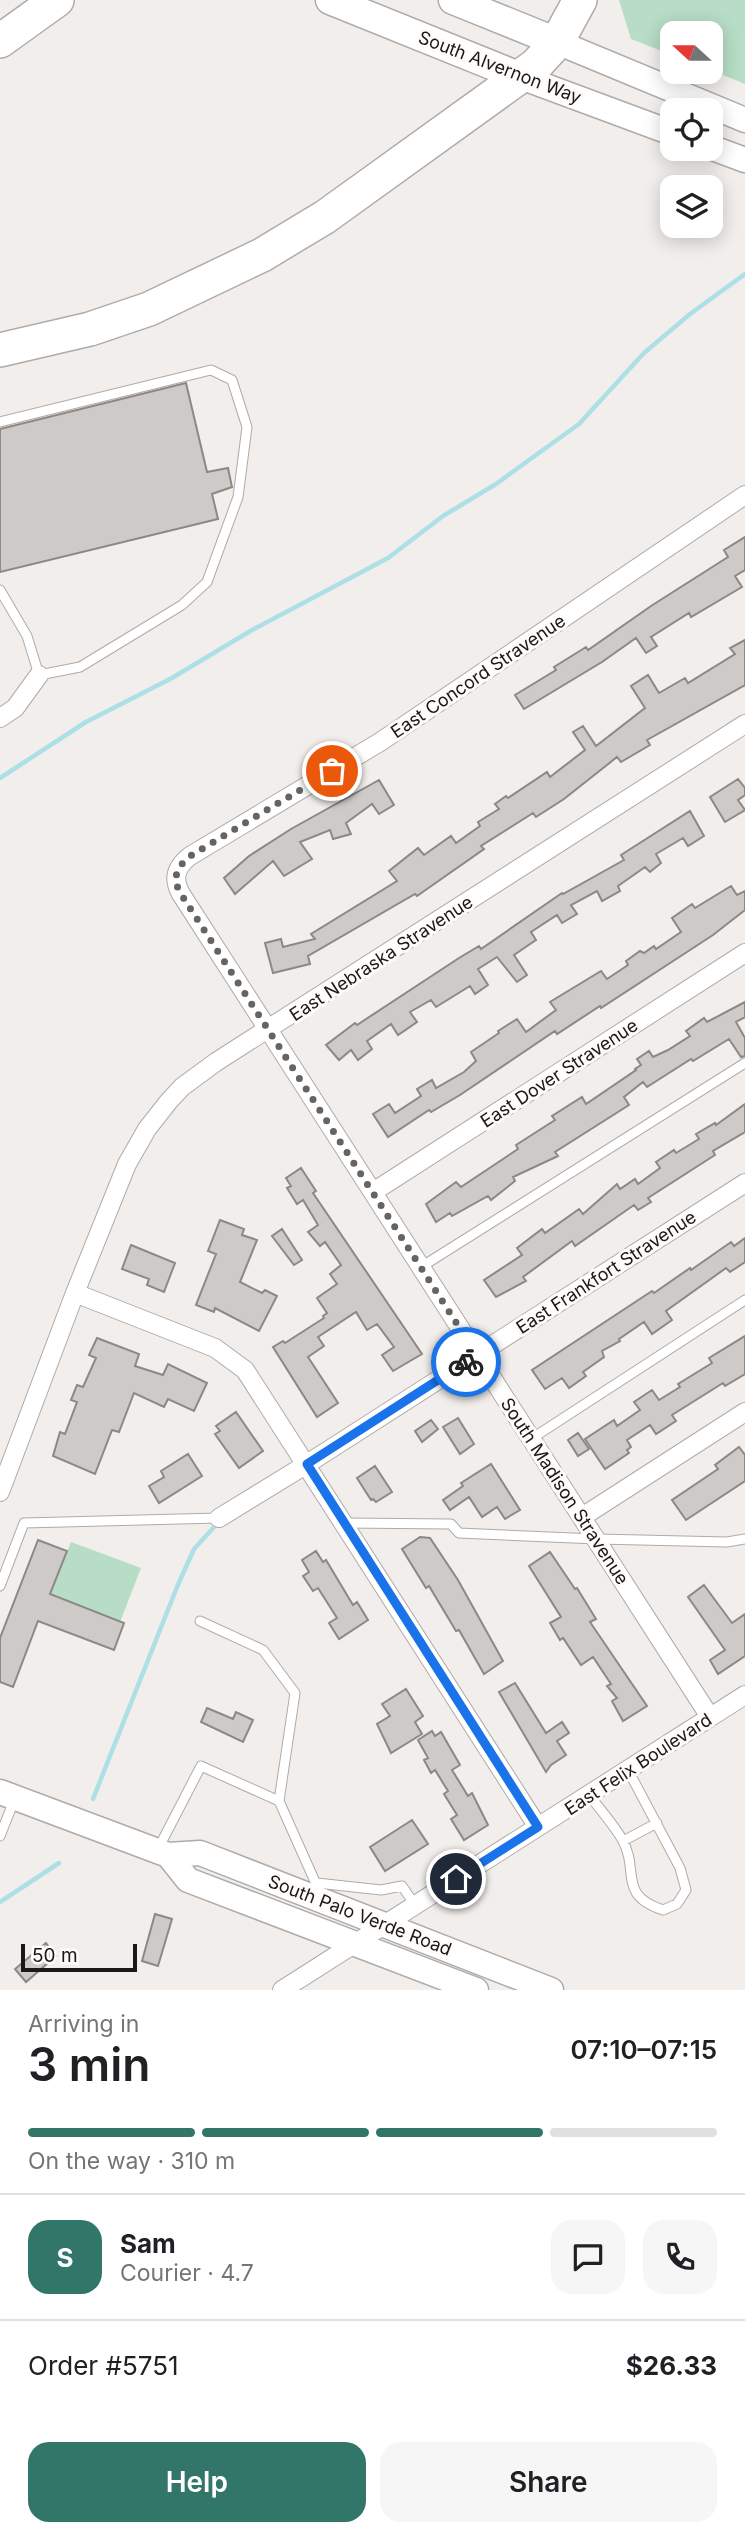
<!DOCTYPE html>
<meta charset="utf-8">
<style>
:root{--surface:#fff;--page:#f6f6f6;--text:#202124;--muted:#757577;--line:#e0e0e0;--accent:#317669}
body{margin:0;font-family:Inter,sans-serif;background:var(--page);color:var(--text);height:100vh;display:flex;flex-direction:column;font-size:26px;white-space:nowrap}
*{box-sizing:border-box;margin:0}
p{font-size:23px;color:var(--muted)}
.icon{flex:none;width:38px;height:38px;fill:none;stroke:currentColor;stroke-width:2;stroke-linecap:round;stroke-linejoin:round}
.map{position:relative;height:1990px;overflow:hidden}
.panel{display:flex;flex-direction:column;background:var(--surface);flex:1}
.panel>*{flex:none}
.needle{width:46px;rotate:291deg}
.controls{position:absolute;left:660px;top:21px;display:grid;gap:14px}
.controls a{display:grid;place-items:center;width:63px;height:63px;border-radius:14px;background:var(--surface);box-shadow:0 4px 18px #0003;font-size:35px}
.scale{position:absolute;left:21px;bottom:18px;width:116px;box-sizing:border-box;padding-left:7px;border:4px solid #1a1918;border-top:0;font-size:19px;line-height:24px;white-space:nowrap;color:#1a1918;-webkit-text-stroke:5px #fffbf9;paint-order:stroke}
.pin{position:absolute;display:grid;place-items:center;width:60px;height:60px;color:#fff;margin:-30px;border:4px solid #fff;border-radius:50%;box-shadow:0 2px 7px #0007}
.courier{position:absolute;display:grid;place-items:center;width:70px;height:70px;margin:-35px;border:5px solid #1a73e8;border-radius:50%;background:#fff;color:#222;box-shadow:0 2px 9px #0007}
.head em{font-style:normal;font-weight:600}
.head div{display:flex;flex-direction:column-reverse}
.head{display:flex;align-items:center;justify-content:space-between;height:119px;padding:0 28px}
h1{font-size:46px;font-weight:600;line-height:52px}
.bar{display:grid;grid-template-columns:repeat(4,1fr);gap:10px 7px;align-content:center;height:84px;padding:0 28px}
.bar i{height:9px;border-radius:5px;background:var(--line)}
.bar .current{background:var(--accent)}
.bar p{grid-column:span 4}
.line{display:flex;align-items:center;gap:18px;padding:0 28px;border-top:2px solid var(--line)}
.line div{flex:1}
.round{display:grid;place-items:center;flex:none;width:74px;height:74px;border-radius:21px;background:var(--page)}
.button{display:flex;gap:14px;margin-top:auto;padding:14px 28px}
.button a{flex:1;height:80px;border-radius:21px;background:var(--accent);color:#fff;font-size:28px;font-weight:600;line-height:80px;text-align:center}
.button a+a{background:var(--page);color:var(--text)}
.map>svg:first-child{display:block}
.green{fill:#b7ddc6}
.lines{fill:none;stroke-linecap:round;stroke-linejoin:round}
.stream{stroke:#addfe7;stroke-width:4.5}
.building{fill:#cecac8;stroke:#8b8886;stroke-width:2}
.lane-casing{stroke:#aeaba9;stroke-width:11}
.street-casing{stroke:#aeaba9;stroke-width:20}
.secondary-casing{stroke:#aeaba9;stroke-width:27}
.primary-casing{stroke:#aeaba9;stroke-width:31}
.highway-casing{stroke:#aeaba9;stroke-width:36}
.lane{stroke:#fff;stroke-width:9}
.street{stroke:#fff;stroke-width:18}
.secondary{stroke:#fff;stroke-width:24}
.primary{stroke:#fff;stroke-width:28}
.highway{stroke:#fff;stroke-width:33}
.done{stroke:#656462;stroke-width:7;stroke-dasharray:0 12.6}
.route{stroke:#1a73e8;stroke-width:9}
.labels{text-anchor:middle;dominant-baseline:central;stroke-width:6;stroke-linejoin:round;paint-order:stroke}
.street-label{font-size:18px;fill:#1a1918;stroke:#fffbf9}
</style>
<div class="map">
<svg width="745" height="1990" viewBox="0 0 745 1990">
<rect width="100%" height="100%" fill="#f1eeeb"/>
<!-- green -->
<path class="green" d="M 619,0 L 745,0 L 745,84 L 711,70 L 710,33 L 672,33 L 672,55 L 631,39 Z
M 71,1542 L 141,1568 L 120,1622 L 50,1594 Z"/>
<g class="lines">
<!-- stream -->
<path class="stream" d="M 0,778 L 86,722 L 172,678 L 252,630 L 388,558 L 443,516 L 496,484 L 579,424 L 644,353 L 690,314 L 745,274
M 93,1799 L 177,1587 L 194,1549 L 215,1526
M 0,1902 L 59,1863"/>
</g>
<!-- building -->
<path class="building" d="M 186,383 L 207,472 L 228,468 L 232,487 L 212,494 L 218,519 L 0,572 L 0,429 Z
M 745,537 L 745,570 L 735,576 L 742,587 L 691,617 L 689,613 L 651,637 L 657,646 L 646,653 L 636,638 L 602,662 L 524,709 L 515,695 L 556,670 L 554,667 L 586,647 L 588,650 L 651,606 L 728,557 L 724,550 Z
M 745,640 L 745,685 L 647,740 L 650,745 L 621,762 L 617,757 L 564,799 L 536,817 L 533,813 L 481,846 L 484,849 L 417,896 L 415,894 L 308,956 L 310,964 L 273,973 L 265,943 L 281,939 L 283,947 L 315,939 L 311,934 L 397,881 L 389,871 L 418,848 L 424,855 L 451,836 L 456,843 L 480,826 L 478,822 L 499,809 L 495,804 L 506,796 L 508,798 L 547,772 L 550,777 L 585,750 L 573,732 L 583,726 L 596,746 L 645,708 L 631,686 L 648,675 L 659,693 L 685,678 L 688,683 L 735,654 L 730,648 Z
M 738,779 L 745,788 L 745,795 L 738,800 L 745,810 L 725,822 L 710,797 Z
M 379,780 L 394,805 L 379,814 L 372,804 L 346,823 L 351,834 L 333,839 L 330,830 L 300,842 L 312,859 L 284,876 L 273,861 L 235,894 L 224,878 L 249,856 L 291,829 Z
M 690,811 L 704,836 L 688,846 L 683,838 L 656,854 L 661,863 L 650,872 L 645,867 L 618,886 L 620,891 L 602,901 L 597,891 L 571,905 L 577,914 L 562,923 L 557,915 L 531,932 L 536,940 L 514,955 L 527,975 L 517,982 L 497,957 L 478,969 L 488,985 L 475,994 L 470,986 L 436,1007 L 431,1000 L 410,1012 L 417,1022 L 398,1035 L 391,1024 L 367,1041 L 372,1049 L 358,1060 L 351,1050 L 339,1060 L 326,1045 L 355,1023 L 357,1025 L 459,958 L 479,946 L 481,949 L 562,893 L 563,894 L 624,860 L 621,855 Z
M 731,886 L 737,895 L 745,891 L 745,910 L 713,935 L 601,1008 L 600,1006 L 557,1034 L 555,1031 L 460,1095 L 431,1112 L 429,1110 L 388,1137 L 373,1114 L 389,1104 L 395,1113 L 421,1096 L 417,1089 L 432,1080 L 436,1088 L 464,1072 L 476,1061 L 471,1052 L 499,1033 L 498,1031 L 517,1019 L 526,1032 L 556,1010 L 550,1002 L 601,971 L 607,979 L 628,965 L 626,961 L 640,951 L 644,953 L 654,946 L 656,949 L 681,932 L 672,918 L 692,904 L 695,908 Z
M 745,1002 L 745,1017 L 736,1022 L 745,1038 L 745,1056 L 741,1057 L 729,1039 L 693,1061 L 691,1059 L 647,1087 L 643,1082 L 624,1097 L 629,1105 L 555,1152 L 558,1156 L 513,1177 L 515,1181 L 491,1200 L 488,1196 L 452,1216 L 450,1213 L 436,1222 L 426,1204 L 456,1182 L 461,1187 L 518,1149 L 516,1145 L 555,1120 L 552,1116 L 582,1097 L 586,1104 L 636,1070 L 635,1069 L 641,1065 L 637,1059 L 649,1051 L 653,1057 L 668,1050 L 690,1036 L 686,1031 L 704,1018 L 707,1022 Z
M 745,1104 L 745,1132 L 713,1151 L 715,1155 L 648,1198 L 651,1202 L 638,1210 L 634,1205 L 575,1246 L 572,1241 L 523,1277 L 526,1281 L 496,1297 L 484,1280 L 522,1255 L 517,1248 L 542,1229 L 545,1233 L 579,1209 L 583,1214 L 617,1184 L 620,1189 L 635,1179 L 638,1184 L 660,1168 L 656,1162 L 674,1150 L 676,1153 L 699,1139 L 696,1134 L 715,1123 L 716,1125 Z
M 301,1168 L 316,1191 L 313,1193 L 422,1354 L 393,1371 L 382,1355 L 394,1347 L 377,1324 L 367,1330 L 356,1312 L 318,1337 L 324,1346 L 308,1357 L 338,1403 L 317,1417 L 273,1347 L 283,1341 L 285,1343 L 324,1318 L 323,1316 L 327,1313 L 317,1298 L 337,1284 L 330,1274 L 341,1265 L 325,1242 L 320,1246 L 308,1232 L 318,1225 L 303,1200 L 297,1204 L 287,1188 L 291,1186 L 286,1178 Z
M 220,1220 L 244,1229 L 242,1235 L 257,1240 L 240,1282 L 262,1293 L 265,1290 L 277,1296 L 259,1331 L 215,1308 L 214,1312 L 196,1305 L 216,1254 L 208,1251 Z
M 282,1229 L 302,1260 L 294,1265 L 272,1236 Z
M 745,1238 L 745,1262 L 730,1272 L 726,1268 L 666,1311 L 672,1320 L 652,1334 L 644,1322 L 619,1339 L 620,1341 L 602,1351 L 604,1357 L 583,1372 L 586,1376 L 569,1388 L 562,1378 L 545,1389 L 532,1370 L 652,1291 L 654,1293 L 690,1268 L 691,1270 L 731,1242 L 734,1246 Z
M 131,1245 L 175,1263 L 164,1292 L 147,1285 L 149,1279 L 122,1269 Z
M 745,1336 L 745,1374 L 725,1386 L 723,1383 L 672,1415 L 676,1421 L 656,1434 L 650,1425 L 627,1440 L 631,1447 L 627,1450 L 629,1453 L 605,1469 L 585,1439 L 614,1420 L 617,1426 L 640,1410 L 634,1402 L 652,1390 L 659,1400 L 680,1387 L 678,1384 L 712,1363 L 709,1358 Z
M 97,1338 L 139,1354 L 135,1366 L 163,1375 L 168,1364 L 207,1383 L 194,1411 L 168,1399 L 164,1407 L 134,1393 L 119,1432 L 112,1430 L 95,1474 L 53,1456 L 60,1432 L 65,1434 L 77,1402 L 71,1400 L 77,1385 L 83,1387 L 96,1358 L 89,1355 Z
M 236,1412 L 263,1451 L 239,1468 L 215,1434 L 220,1431 L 216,1426 Z
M 458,1418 L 474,1444 L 460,1454 L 443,1427 Z
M 431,1420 L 438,1429 L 422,1442 L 415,1431 Z
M 578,1433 L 589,1449 L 578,1456 L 568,1440 Z
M 739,1447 L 745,1455 L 745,1481 L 686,1520 L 672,1500 L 718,1469 L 715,1465 Z
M 188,1454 L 202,1476 L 159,1503 L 149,1486 L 164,1477 L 161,1471 Z
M 491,1464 L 520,1510 L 505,1519 L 497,1507 L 482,1517 L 469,1497 L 450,1510 L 443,1500 L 463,1486 L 461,1483 Z
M 375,1466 L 392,1492 L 376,1502 L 373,1499 L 371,1500 L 357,1478 Z
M 420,1537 L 430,1538 L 458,1580 L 503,1661 L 484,1674 L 459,1630 L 456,1631 L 429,1586 L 426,1588 L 402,1549 Z
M 38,1540 L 67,1551 L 50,1594 L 124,1623 L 114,1650 L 38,1621 L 13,1687 L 0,1682 L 0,1638 Z
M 316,1551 L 323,1562 L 326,1560 L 353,1605 L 357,1602 L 368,1620 L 339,1639 L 329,1623 L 337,1618 L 318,1588 L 313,1591 L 303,1576 L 309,1572 L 302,1560 Z
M 550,1552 L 575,1589 L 577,1588 L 596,1619 L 590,1622 L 647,1706 L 623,1721 L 612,1701 L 617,1698 L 607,1686 L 611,1684 L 593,1657 L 581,1665 L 563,1638 L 560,1640 L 550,1623 L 561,1617 L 529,1566 Z
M 704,1585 L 732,1623 L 745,1614 L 745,1656 L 718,1674 L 710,1660 L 725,1650 L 688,1597 Z
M 515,1683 L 546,1733 L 562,1722 L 569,1733 L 557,1741 L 566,1755 L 551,1765 L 546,1772 L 499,1692 Z
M 406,1689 L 423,1716 L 415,1722 L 422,1734 L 391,1753 L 377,1724 L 390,1716 L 382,1704 Z
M 207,1708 L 233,1719 L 236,1712 L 253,1720 L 243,1742 L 201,1722 Z
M 432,1731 L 435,1736 L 441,1732 L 460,1765 L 452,1770 L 468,1796 L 472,1793 L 488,1825 L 464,1840 L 451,1819 L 457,1815 L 444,1794 L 448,1791 L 435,1770 L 431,1773 L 424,1760 L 428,1758 L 418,1740 Z
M 412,1820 L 428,1844 L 385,1871 L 370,1847 Z
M 155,1914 L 172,1919 L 158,1966 L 142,1961 Z
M 46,1943 L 56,1956 L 26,1982 L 15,1969 Z"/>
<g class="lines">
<defs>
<path id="lane" d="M 0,422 L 211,370 L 232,380 L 247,427 L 238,497 L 207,582 L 182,605 L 80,667 L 39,675 L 27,636 L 0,590
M 421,1267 L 745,1063
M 531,1439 L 745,1300
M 345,1523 L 451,1524 L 459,1533 L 597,1539 L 727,1542 L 745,1539
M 0,1586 L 24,1523 L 219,1518
M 200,1621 L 263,1650 L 295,1693 L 279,1801 L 321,1895
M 589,1795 C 600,1809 613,1824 622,1839 C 640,1871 617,1895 663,1910 L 677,1904 L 686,1890 L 680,1868 L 628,1770
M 0,1836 L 15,1798
M 623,1841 L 657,1823
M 158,1849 L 201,1766 L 279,1801
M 317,1883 L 381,1890 L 402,1886 L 415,1905"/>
<path id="street" d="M 0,718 L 15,708 L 39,675
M 373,1192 L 745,953
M 75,1293 L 215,1348 L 245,1370 L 538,1827
M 0,1492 L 75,1293 L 127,1164 L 147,1129 L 169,1101 L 182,1087 L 216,1062 L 745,724
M 582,1517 L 745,1412
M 219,1518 L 307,1464 L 745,1183
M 710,1717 L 181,894 C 172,878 176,867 190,856 L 380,742 L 745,495
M 282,1990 L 745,1695"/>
<path id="secondary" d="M 557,42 L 745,120
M 521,77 L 672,133
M 710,147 L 745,160
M 0,1792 L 168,1855 L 200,1853 L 551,1990
M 168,1855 L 188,1880 L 476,1990"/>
<path id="primary" d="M 330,0 L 521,77
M 453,0 L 557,42"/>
<path id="highway" d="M 0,41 L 57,0
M 0,350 L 90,329 L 149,309 L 262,255 L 325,217 L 536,65 L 557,42 L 580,0"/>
</defs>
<!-- lane casing -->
<use href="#lane" class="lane-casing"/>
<!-- street casing -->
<use href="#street" class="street-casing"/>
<!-- secondary casing -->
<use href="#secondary" class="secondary-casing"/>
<!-- primary casing -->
<use href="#primary" class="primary-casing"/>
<!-- highway casing -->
<use href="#highway" class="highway-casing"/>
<!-- lane -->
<use href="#lane" class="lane"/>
<!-- street -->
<use href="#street" class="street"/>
<!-- secondary -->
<use href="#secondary" class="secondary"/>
<!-- primary -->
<use href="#primary" class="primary"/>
<!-- highway -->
<use href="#highway" class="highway"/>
</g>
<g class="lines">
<!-- done -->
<path class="done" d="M 332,771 L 190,856 C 177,867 171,878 181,894 L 477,1355 L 466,1362"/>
<!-- route -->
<path class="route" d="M 456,1879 L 538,1827 L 307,1464 L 466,1362"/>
</g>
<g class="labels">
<!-- street labels -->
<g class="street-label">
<text transform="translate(500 67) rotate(21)">South Alvernon Way</text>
<text transform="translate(478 676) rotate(-34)">East Concord Stravenue</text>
<text transform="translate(381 958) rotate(-33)">East Nebraska Stravenue</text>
<text transform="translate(559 1073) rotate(-33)">East Dover Stravenue</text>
<text transform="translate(606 1272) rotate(-33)">East Frankfort Stravenue</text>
<text transform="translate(565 1491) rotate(57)">South Madison Stravenue</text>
<text transform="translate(638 1764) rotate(-33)">East Felix Boulevard</text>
<text transform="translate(360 1915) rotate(21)">South Palo Verde Road</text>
</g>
</g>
</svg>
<div class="controls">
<a><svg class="needle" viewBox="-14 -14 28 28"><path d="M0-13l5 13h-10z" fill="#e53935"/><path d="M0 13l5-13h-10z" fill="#757577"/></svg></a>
<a><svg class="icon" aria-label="locate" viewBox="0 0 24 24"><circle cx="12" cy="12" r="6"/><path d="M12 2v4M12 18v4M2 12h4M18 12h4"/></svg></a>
<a><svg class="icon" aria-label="layers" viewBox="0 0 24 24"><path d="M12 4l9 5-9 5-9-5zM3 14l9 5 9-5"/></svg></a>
</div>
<div class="scale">50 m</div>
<div class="pin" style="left:332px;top:771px;background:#ea580c"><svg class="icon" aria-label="bag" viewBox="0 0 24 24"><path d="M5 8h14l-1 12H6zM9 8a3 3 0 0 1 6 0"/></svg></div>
<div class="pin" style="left:456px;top:1879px;background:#1f2937"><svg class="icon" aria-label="home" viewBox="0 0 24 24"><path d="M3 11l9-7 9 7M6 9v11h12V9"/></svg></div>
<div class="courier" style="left:466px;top:1362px"><svg class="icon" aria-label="bike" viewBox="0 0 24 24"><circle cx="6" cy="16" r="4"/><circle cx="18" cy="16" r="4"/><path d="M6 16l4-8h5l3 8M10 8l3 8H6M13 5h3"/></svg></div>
</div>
<section class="panel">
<div class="head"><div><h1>3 min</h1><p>Arriving in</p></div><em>07:10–07:15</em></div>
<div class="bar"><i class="current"></i><i class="current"></i><i class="current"></i><i></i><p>On the way · 310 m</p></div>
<div class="line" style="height:126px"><b class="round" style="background:var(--accent);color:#fff">S</b><div><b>Sam</b><p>Courier · 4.7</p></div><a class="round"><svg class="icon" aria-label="chat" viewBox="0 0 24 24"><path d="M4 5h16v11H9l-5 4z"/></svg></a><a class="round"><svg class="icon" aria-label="phone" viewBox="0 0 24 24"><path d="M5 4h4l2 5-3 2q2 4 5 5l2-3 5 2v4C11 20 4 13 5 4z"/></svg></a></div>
<div class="line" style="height:91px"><div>Order #5751</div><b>$26.33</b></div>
<div class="button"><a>Help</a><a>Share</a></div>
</section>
